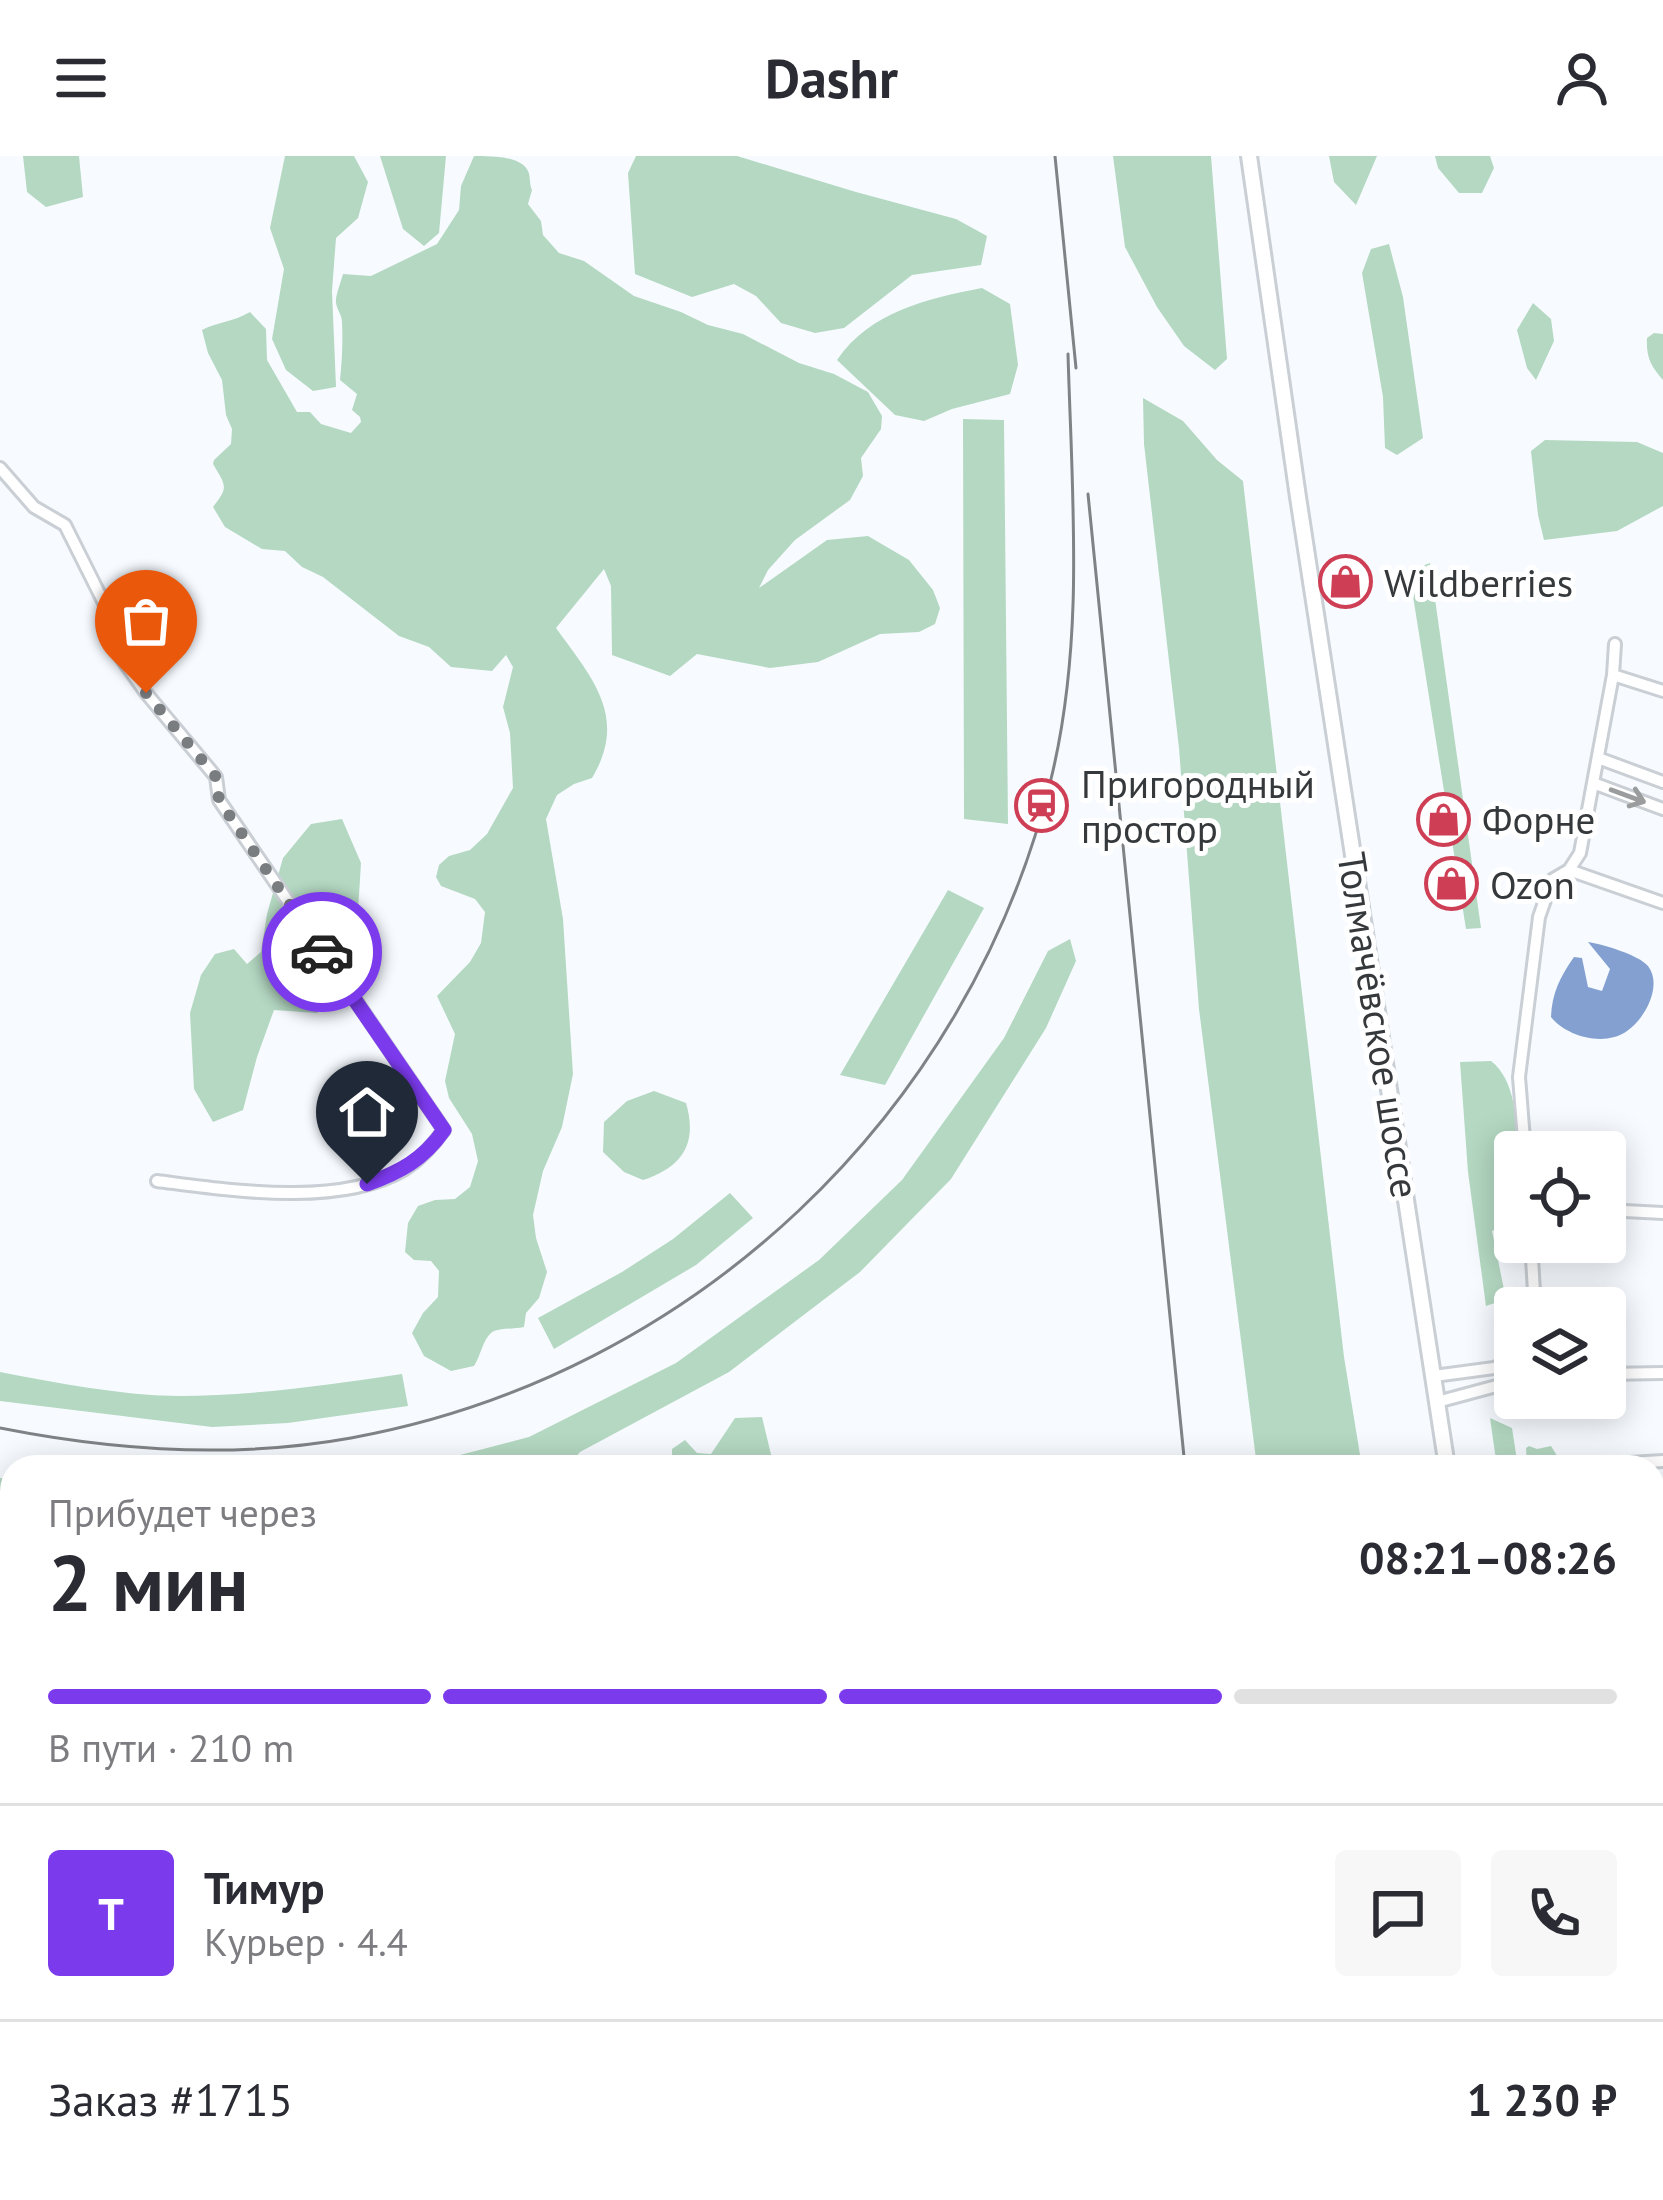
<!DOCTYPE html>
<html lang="ru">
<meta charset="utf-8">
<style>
:root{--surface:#fff;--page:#f7f7f7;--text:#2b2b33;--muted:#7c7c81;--line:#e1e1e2;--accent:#7c3aed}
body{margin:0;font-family:"PT Sans",sans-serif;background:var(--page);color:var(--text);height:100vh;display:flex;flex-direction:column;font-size:45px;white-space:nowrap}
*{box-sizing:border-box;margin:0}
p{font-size:39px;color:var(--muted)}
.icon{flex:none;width:66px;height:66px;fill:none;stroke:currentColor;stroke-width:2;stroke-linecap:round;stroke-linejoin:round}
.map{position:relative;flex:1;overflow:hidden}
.details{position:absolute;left:0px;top:1299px;width:1665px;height:747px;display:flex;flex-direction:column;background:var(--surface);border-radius:36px 36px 0 0;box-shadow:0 6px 30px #0003}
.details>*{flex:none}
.buttons{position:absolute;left:1494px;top:975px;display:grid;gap:24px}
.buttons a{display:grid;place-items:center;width:132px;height:132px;border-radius:12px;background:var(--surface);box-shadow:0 6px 30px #0003;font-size:60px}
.pin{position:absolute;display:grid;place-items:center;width:102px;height:102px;color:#fff;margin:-123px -51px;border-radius:50% 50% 50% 0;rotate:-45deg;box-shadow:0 0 12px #0007}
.pin .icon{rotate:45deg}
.courier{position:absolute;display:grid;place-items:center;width:120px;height:120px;margin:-60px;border:9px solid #7c3aed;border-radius:50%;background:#fff;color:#222;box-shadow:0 3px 15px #0007}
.headline em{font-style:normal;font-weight:800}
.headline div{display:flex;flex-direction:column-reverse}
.headline{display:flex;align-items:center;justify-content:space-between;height:204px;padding:0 48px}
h1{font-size:78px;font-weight:800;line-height:90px}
.bar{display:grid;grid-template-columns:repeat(4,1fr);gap:18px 12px;align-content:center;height:144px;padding:0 48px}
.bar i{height:15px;border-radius:9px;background:var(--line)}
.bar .on{background:var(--accent)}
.bar p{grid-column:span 4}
.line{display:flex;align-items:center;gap:30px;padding:0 48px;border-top:3px solid var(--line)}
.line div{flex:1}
.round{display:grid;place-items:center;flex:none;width:126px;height:126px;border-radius:12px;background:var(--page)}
header{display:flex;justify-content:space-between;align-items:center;height:156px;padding:0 48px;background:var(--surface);font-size:54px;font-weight:800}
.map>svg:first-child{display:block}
.green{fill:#b4d8c2}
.water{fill:#83a0d0}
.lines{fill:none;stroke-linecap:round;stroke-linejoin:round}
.minor-casing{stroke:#c9cfd5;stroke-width:16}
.major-casing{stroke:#c9cfd5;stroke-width:20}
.minor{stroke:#fff;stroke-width:10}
.major{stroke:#fff;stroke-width:14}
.rail{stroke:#808386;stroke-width:3}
.oneway{stroke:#9a9c9d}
.done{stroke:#7a7d80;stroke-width:12;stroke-dasharray:0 21.6}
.route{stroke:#7c3aed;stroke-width:15}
.labels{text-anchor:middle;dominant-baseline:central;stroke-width:10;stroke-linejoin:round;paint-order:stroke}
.poi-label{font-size:39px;fill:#36393b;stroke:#fff;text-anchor:start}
.street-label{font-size:39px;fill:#36393b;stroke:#fff}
</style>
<header><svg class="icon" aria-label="menu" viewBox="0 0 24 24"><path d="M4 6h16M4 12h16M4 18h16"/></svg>Dashr<svg class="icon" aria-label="person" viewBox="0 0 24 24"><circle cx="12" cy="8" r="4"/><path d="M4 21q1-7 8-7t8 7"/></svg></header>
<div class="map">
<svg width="1663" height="2044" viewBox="0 0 1663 2044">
<rect width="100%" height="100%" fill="#f7fbff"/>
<!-- green -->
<path class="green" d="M 23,0 L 79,0 L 83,41 L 46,51 L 27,36 Z
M 285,0 L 354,0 L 368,26 L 358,62 L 336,82 L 332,135 L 336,231 L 313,235 L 286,214 L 272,183 L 284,113 L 270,72 Z
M 380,0 L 446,0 L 439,77 L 424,90 L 403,73 Z
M 474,0 C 491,0 521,0 528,15 C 531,22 529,28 532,34 L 528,48 L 541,65 L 543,79 L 559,97 L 584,105 L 634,140 L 681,156 L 708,169 L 743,178 L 799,207 L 834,218 L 868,236 L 882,260 L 881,273 L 861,302 L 863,320 L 850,344 L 795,384 L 768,414 L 759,432 L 827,384 L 868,380 L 909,404 L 933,434 L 940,452 L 935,468 L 919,476 L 880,478 L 818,506 L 770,512 L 697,498 L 670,520 L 612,499 L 611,430 L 604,413 L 556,472 C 591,521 629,560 592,622 L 574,628 L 557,639 L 546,663 L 563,763 L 573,918 L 562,971 L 543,1015 L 533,1059 L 536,1082 L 547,1116 L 539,1142 L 526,1157 L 524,1171 C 515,1173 502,1172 494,1175 C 483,1181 481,1200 474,1210 L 451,1215 L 424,1200 L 412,1177 L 423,1157 L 438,1141 L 439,1115 L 431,1105 L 414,1104 L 405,1096 L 408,1067 L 418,1050 L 435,1044 L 455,1043 L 470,1031 L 478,1005 L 472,978 L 449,942 L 445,925 L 455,878 L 437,840 L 470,806 L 481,787 L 485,756 L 475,743 L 441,730 L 436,721 L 439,709 L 449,700 L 470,694 L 487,678 L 513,632 L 510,577 L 503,551 L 513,511 L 506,499 L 492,515 L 451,511 L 429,491 L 399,480 L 323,421 L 302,411 L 285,395 L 262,393 L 225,371 L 213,351 C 229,331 226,330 213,308 L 214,304 L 231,288 L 232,273 L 226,259 L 222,224 L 208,197 L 202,174 C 217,166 233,166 250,156 L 266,173 L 267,204 L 297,256 L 310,256 L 321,268 L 351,277 L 361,266 L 360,261 L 352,254 L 357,238 L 340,224 C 342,205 343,185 342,166 C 342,159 337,154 336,147 C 335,140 341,126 343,118 L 371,120 L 437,88 L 459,54 L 461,30 Z
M 636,0 L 737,0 L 856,36 L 956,63 L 987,80 L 981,109 L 912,119 L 844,172 L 815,177 L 781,167 L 756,140 L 734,128 L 692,141 L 635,118 L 628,17 Z
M 1113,0 L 1211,0 L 1227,203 L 1215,214 L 1184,190 L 1157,151 L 1125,91 Z
M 1329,0 L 1377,0 L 1356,49 L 1334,26 Z
M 1435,0 L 1490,0 L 1494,12 L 1482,37 L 1459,37 L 1438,12 Z
M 1389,88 L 1403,141 L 1423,282 L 1397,299 L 1385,292 L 1383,241 L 1362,117 L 1371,93 Z
M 982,132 L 1010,148 L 1018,209 L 1010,238 L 952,253 L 924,265 L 895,259 L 837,204 C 869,156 929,142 982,132 Z
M 1533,147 L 1551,163 L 1554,185 L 1536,224 L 1527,212 L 1517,174 Z
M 1654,177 L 1663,178 L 1663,224 C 1651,210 1646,202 1647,182 Z
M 1143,242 L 1183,265 L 1217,304 L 1243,325 L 1344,1201 L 1362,1311 L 1257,1311 L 1199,853 L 1179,592 L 1144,288 Z
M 963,263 L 1004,264 L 1008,668 L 964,663 Z
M 1545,284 L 1637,286 L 1663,297 L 1663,350 L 1617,375 L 1544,384 L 1538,359 L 1531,295 Z
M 1430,407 L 1481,772 L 1466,773 L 1409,415 Z
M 342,663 L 361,707 L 357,771 L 336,828 L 317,857 L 274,854 L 257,901 L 243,954 L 213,966 L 194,933 L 190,857 L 201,819 L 215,798 L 234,793 L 247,808 L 261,796 L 267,758 L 283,702 L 311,668 Z
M 948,734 L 984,752 L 885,929 L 840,919 Z
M 1070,783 L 1076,805 L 1046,872 L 951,1023 L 860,1116 L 729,1216 L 580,1296 L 568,1311 L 414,1311 L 529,1281 L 676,1207 L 819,1104 L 902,1024 L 1004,882 L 1048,795 Z
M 1491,905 C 1516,924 1516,966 1520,996 L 1515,996 L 1515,1066 L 1492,1075 L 1506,1143 L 1486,1150 L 1468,1016 L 1460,906 Z
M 654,935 L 686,947 C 698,988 682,1011 643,1024 L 624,1016 L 603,996 L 604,966 L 627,945 Z
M 730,1037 L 753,1062 L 696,1109 L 554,1193 L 538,1162 L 622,1116 L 673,1083 Z
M 0,1216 C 58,1227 118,1239 177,1240 C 253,1240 327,1229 402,1218 L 408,1250 L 288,1267 L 212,1271 L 0,1245 Z
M 762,1261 L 774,1311 L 672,1311 L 672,1293 L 685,1284 L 697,1297 L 711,1298 L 735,1262 Z
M 1490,1262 L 1512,1272 L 1518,1311 L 1497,1311 Z
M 1529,1290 L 1537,1293 L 1551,1290 L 1564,1311 L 1527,1311 L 1526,1292 Z
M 0,1322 L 12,1324 L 12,1484 L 0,1474 Z
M 0,1901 L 12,1914 L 12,2034 L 147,2034 L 157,2044 L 0,2044 Z
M 931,2034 L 1008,2034 L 1006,2044 L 928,2044 Z
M 1093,2034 L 1176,2034 L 1173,2044 L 1091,2044 Z"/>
<!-- water -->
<path class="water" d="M 1588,786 C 1602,788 1639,799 1648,810 C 1663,829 1645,863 1627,875 C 1605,891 1567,881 1551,861 C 1552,837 1560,821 1574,801 L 1582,802 L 1588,831 L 1602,835 L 1610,813 Z"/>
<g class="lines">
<defs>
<path id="minor" d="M 0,312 L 34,351 L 65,369 L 105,449 L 117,496 L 146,537 L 216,621 L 219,644 L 444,974 C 433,989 421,1003 405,1013 C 339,1052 229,1034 157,1025
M 1613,519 L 1663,535
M 1598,602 L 1663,626
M 1593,627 L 1663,653
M 1569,714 L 1663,747
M 1525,996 L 1519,921 L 1539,761 L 1552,724 L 1569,714 L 1580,697 L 1613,519 L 1615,488
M 1605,1054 L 1663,1057
M 1531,1086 L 1535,1152
M 1605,1218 L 1663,1217
M 1434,1220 L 1494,1212 L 1515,1202
M 1437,1246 L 1515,1225
M 1608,1311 L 1613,1308 L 1663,1305
M 1653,1446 L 1663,1446
M 1653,1585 L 1663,1585
M 1653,1723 L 1663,1723
M 1653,2003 L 1663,2003
M 1337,2044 L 1337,2034
M 1525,2044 L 1528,2034"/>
<path id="major" d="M 1249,0 L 1298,341 L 1447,1311
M 1581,2034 L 1586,2044"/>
</defs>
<!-- minor casing -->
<use href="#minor" class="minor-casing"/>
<!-- major casing -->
<use href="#major" class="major-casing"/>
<!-- minor -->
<use href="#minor" class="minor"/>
<!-- major -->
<use href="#major" class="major"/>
<!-- rail -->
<path class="rail" d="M 1055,0 L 1076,212
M 1088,338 L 1185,1311
M 0,1272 C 116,1295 235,1303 351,1282 C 692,1220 969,959 1051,623 C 1085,484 1072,340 1068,198
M 0,1495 L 12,1504
M 0,1527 L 12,1535
M 0,1589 L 12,1604
M 365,2034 L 373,2044
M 821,2034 L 830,2044
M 854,2034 L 863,2044
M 1254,2034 L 1255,2044
M 1059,2044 L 1061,2034"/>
</g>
<!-- one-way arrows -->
<defs><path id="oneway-shaft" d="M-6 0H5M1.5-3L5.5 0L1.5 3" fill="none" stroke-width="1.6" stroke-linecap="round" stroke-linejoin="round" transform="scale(3)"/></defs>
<use class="oneway" href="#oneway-shaft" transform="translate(1628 640) rotate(20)"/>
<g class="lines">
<!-- done -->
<path class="done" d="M 146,537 L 216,621 L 219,644 L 322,796"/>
<!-- route -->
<path class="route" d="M 322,796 L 444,974 C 423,1004 400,1016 367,1028"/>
</g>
<!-- icons -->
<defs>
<symbol id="shop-ring" viewBox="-11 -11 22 22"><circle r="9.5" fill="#fff" stroke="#ce3e55" stroke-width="1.5"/><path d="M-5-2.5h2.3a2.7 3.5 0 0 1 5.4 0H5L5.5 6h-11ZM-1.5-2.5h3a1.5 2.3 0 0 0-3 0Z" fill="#ce3e55"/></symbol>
<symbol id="station-ring" viewBox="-11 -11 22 22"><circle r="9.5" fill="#fff" stroke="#ce3e55" stroke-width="1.5"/><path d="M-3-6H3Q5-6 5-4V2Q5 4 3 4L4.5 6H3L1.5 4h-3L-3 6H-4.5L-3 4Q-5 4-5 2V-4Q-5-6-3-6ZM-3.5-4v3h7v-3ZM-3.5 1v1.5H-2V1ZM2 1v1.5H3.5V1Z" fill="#ce3e55"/></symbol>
</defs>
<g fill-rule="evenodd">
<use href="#shop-ring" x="1316" y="396" width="59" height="59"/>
<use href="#station-ring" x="1012" y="620" width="59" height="59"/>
<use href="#shop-ring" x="1414" y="634" width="59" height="59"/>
<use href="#shop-ring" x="1422" y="698" width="59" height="59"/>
</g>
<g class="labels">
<!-- poi labels -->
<g class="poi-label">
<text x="1384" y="426">Wildberries</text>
<text x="1081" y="627">Пригородный<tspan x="1081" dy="45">простор</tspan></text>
<text x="1482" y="663">Форне</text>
<text x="1490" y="728">Ozon</text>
</g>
<!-- street labels -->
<g class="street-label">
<text transform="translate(1379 869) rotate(81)">Толмачёвское шоссе</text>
</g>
</g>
</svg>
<div class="buttons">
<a><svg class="icon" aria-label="locate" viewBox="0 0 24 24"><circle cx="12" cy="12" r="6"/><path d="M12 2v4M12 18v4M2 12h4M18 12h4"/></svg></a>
<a><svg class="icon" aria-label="layers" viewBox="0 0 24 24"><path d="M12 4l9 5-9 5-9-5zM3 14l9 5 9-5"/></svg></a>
</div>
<div class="pin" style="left:146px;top:537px;background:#ea580c"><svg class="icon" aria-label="bag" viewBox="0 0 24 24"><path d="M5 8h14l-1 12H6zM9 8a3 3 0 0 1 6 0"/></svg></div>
<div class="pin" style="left:367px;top:1028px;background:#1f2937"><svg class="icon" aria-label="home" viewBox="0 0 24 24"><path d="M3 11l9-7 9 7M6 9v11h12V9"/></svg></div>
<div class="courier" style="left:322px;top:796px"><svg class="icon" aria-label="car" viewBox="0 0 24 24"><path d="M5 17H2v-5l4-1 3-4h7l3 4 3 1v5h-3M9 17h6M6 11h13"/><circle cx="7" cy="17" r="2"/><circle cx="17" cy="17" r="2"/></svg></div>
<section class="details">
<div class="headline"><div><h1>2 мин</h1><p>Прибудет через</p></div><em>08:21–08:26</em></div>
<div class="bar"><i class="on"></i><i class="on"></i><i class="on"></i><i></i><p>В пути · 210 m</p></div>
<div class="line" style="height:216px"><b class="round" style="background:var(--accent);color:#fff">Т</b><div><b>Тимур</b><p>Курьер · 4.4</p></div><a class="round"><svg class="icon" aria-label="chat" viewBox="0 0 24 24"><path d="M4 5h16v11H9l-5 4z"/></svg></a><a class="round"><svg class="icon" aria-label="phone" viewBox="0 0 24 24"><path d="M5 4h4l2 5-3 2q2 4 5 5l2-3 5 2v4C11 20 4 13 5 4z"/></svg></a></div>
<div class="line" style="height:156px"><div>Заказ #1715</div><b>1 230 ₽</b></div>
</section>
</div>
